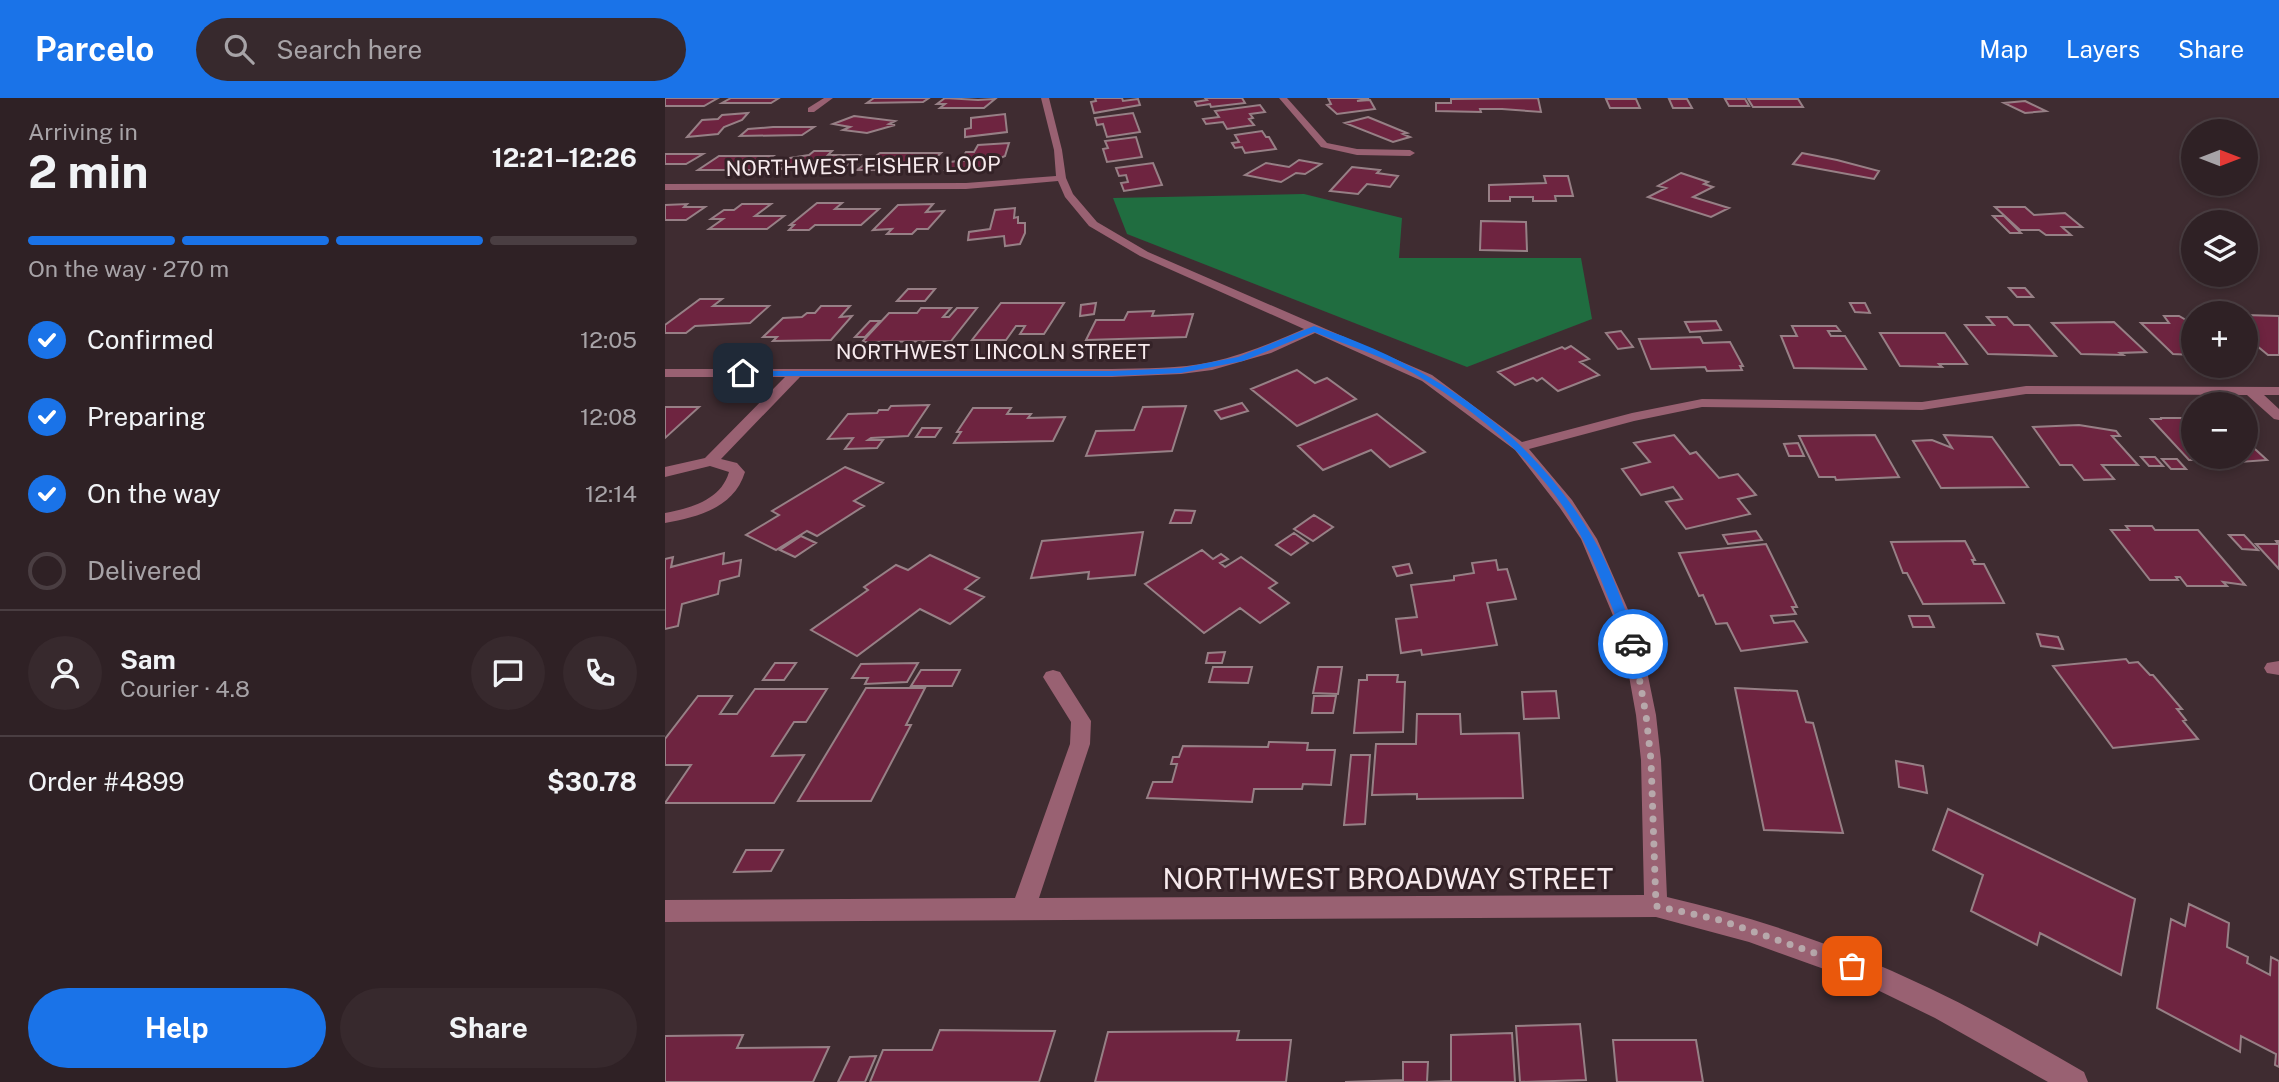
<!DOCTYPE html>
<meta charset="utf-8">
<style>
:root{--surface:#2f2125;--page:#37292d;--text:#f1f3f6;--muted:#a7a3a7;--line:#4a3e42;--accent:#1a73e8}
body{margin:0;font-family:"Public Sans",sans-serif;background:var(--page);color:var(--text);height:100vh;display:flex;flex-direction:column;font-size:26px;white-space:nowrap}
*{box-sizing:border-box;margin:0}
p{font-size:23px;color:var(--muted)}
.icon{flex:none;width:38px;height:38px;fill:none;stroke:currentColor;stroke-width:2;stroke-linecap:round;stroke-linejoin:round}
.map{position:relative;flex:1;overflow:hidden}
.drawer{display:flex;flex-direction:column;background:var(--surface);width:665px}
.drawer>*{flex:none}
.needle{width:46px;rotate:90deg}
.fabs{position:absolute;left:1516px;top:21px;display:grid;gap:14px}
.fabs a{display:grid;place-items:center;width:77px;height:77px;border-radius:50%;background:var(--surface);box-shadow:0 4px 10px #0003,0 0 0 2px var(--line);font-size:35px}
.pin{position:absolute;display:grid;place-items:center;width:60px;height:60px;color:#fff;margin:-30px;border-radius:14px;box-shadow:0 4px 10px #0006}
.courier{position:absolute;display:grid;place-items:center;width:70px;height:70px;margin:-35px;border:5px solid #1a73e8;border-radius:50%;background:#fff;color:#222;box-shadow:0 2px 9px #0007}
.summary em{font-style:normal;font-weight:700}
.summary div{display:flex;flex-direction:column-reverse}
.summary{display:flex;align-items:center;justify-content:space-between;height:119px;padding:0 28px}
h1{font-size:46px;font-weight:700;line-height:52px}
.bar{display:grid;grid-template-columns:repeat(4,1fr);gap:10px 7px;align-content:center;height:84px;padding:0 28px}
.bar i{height:9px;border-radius:5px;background:var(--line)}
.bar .selected{background:var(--accent)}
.bar p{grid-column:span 4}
.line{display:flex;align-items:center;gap:18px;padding:0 28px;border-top:2px solid var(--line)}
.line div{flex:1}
.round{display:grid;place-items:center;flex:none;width:74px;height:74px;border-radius:37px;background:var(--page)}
ol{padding:0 28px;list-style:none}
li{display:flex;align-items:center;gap:21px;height:77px}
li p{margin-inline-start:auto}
li .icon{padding:7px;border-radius:50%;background:var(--accent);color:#fff;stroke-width:4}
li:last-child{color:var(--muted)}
li i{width:38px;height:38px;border:4px solid var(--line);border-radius:50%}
.action{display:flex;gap:14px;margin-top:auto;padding:14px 28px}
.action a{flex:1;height:80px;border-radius:42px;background:var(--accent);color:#fff;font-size:28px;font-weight:700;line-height:80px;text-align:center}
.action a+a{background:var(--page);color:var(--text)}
header{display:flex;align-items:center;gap:42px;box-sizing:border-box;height:98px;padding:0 35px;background:var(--accent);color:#fff}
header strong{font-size:33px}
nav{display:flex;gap:38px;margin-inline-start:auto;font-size:24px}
.search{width:490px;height:63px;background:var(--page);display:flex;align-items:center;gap:18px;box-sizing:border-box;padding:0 24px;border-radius:38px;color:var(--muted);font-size:26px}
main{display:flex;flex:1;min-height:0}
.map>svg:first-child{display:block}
.green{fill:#206d40}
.building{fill:#6e2440;stroke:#978086;stroke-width:2}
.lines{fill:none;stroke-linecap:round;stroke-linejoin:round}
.minor{fill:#996172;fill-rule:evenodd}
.route{fill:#1a73e8}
.done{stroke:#b7a8ab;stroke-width:7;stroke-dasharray:0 12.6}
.labels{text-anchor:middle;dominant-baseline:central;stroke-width:6;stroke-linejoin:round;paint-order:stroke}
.far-street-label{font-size:21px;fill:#f7eaed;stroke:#342227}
.near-street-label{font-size:28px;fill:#f7eaed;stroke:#342227}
</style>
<header>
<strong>Parcelo</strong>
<div class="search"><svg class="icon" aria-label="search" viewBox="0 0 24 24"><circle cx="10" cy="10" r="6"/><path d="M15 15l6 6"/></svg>Search here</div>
<nav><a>Map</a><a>Layers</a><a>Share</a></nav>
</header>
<main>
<section class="drawer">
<div class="summary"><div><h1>2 min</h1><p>Arriving in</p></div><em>12:21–12:26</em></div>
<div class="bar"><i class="selected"></i><i class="selected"></i><i class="selected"></i><i></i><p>On the way · 270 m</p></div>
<ol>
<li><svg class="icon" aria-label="check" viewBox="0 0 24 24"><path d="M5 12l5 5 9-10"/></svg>Confirmed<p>12:05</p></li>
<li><svg class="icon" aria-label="check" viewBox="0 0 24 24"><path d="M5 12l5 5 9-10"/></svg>Preparing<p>12:08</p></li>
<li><svg class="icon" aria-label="check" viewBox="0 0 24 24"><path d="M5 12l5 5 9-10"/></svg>On the way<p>12:14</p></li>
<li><i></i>Delivered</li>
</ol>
<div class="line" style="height:126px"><a class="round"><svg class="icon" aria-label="person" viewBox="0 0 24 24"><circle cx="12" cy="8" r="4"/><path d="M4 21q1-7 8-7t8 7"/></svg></a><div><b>Sam</b><p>Courier · 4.8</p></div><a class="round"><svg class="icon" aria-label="chat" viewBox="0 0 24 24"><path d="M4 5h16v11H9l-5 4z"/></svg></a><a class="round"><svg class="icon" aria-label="phone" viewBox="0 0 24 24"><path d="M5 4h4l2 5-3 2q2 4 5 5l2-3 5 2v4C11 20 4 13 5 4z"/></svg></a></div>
<div class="line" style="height:91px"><div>Order #4899</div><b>$30.78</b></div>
<div class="action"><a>Help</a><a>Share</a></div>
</section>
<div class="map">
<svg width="1614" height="984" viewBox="0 0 1614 984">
<rect width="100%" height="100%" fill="#3f2c31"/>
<!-- green -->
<path class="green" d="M 639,96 L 737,120 L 734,160 L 916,160 L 927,221 L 802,269 L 462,136 L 448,100 Z"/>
<!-- building -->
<path class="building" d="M 0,0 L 53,0 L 39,8 L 0,8 Z
M 66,0 L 114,0 L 106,5 L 57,5 Z
M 209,0 L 264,0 L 258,4 L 202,5 Z
M 280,0 L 313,2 L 330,1 L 319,10 L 275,10 L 280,6 L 272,6 Z
M 430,0 L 457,0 L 458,3 L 473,1 L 475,7 L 429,15 L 426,4 L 431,3 Z
M 540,0 L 577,0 L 580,5 L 546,9 L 545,6 L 532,8 L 530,4 L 542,2 Z
M 663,0 L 704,0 L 692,3 L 705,2 L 710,11 L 672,16 L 662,7 L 666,6 Z
M 873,0 L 876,14 L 837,11 L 815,11 L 816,14 L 771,13 L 771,5 L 786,5 L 786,1 Z
M 941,1 L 971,1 L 975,10 L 945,10 Z
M 1004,1 L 1022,1 L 1027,10 L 1008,10 Z
M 1060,1 L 1080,1 L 1084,8 L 1064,8 Z
M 1083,1 L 1133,1 L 1138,9 L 1088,9 Z
M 1360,3 L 1381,13 L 1360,15 L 1339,5 Z
M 595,7 L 600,14 L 585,16 L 588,20 L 584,21 L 589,27 L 562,31 L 558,24 L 541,26 L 538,21 L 554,19 L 550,13 Z
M 83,15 L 77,22 L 59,29 L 53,36 L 22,39 L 37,22 L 53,21 L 57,17 Z
M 468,15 L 475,34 L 442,39 L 438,26 L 432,27 L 430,20 Z
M 340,16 L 342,34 L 300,39 L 300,31 L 306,30 L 306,20 Z
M 189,18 L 230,23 L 224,26 L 230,27 L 202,35 L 178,32 L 185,29 L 168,26 Z
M 703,19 L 742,35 L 738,36 L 745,39 L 728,44 L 680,25 Z
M 108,29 L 149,29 L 137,37 L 75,38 L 83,31 Z
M 597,33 L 601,39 L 604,39 L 611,51 L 580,55 L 577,49 L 570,50 L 567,45 L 574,44 L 570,37 Z
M 471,39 L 477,59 L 442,64 L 438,51 L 443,50 L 440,43 Z
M 344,45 L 340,58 L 331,62 L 327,69 L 280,72 L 284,64 L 304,62 L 306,60 L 297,60 L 301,54 L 309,54 L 313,47 Z
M 149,53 L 167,53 L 163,57 L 195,57 L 182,67 L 146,67 L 140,71 L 116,71 L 124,66 L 116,66 L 125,60 L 144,57 Z
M 215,55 L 276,55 L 264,66 L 223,66 L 216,72 L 192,72 Z
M 1137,55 L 1172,62 L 1214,73 L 1209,81 L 1128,66 Z
M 0,56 L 38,56 L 21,66 L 0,66 Z
M 54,58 L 108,58 L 88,72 L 33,72 Z
M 634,62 L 656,66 L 640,76 L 631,75 L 616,84 L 580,77 L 601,65 L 624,69 Z
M 488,65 L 497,87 L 459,93 L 456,85 L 463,84 L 461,77 L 454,78 L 451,70 Z
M 687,69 L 715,72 L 712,75 L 733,78 L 725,89 L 702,86 L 693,96 L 665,93 Z
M 1016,75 L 1043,84 L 1039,86 L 1048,89 L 1028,99 L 1064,110 L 1046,119 L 983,99 L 1001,90 L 993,88 Z
M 879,78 L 903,78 L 908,98 L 890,98 L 891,103 L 868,103 L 868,99 L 845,99 L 845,103 L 824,103 L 824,87 L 881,85 Z
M 152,105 L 177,105 L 170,111 L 214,111 L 196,127 L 150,127 L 144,132 L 124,132 L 129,127 L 125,127 Z
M 22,106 L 19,109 L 40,109 L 21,122 L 0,122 L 0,107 Z
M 77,106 L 106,106 L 90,118 L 119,118 L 102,131 L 44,131 L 58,121 L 46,121 L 59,112 L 69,112 Z
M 268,106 L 261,114 L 279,113 L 263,131 L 252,131 L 247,136 L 222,136 L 227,131 L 208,132 L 233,107 Z
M 1330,109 L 1360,109 L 1369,117 L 1400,115 L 1417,129 L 1397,129 L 1406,137 L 1381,137 L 1374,132 L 1355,132 Z
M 350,110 L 349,120 L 353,119 L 353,125 L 360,125 L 360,135 L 355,146 L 340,148 L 339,138 L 303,142 L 304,134 L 325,131 L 330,112 Z
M 1328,118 L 1339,118 L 1356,135 L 1345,135 Z
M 816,123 L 861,124 L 862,153 L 815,152 Z
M 1344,190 L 1360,190 L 1368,199 L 1352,199 Z
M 243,191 L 270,191 L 260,203 L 232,203 Z
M 35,201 L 57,201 L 48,208 L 104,208 L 85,225 L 30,228 L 21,235 L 0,235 L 0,227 Z
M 336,205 L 399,205 L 379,236 L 355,236 L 360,228 L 351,228 L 341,242 L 307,242 Z
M 431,205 L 429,216 L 415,218 L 416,207 Z
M 1185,205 L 1200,205 L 1205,215 L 1190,214 Z
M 156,208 L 185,208 L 175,219 L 187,218 L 166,242 L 108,243 L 112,239 L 98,239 L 118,220 L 137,219 L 142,215 L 150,215 Z
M 256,210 L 286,210 L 278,219 L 284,219 L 292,210 L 312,210 L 286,243 L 197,244 L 224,215 L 252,215 Z
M 489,213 L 487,218 L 528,216 L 521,239 L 421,242 L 431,222 L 459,222 L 463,214 Z
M 1580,217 L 1614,218 L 1614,257 L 1603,257 L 1580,238 Z
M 1499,218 L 1514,218 L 1528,226 L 1528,257 L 1508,256 L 1476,225 L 1504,225 Z
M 1322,219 L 1342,219 L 1349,227 L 1364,227 L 1391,258 L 1323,256 L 1300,227 L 1329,227 Z
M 205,223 L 215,223 L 200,239 L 190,239 Z
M 1051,223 L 1056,232 L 1025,234 L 1020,224 Z
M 1449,224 L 1481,254 L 1455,255 L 1458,257 L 1416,256 L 1387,225 Z
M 1127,228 L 1171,228 L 1175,233 L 1163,233 L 1166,238 L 1180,238 L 1201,271 L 1129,270 L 1116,238 L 1132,238 Z
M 956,233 L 968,249 L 953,251 L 941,235 Z
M 1215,235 L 1280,235 L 1302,266 L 1274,266 L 1277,269 L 1235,268 Z
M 1035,239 L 1038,245 L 1065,244 L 1078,268 L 1075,268 L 1077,272 L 1042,273 L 1040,269 L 986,271 L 974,241 Z
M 906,248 L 924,261 L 915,264 L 934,277 L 893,293 L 877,280 L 872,283 L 868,280 L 850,287 L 833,274 L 897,249 L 900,251 Z
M 632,272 L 650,285 L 662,280 L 691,301 L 632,328 L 586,291 Z
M 577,305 L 583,313 L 556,321 L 550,313 Z
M 264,307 L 243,338 L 206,340 L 203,342 L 218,342 L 212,350 L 180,351 L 188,340 L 163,341 L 183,316 L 212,315 L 214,312 L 223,312 L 226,308 Z
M 521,308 L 507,353 L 421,358 L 431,333 L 469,332 L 478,309 Z
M 0,309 L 34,309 L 0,340 Z
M 308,310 L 346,310 L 342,316 L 366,316 L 363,320 L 400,319 L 388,343 L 289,345 L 296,334 L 292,334 Z
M 712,316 L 760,354 L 725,369 L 706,352 L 658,372 L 633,348 Z
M 1495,320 L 1528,320 L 1528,359 L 1580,359 L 1580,342 L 1602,362 L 1561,365 L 1559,362 L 1524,362 L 1486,321 L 1497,321 Z
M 1414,327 L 1451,333 L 1455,338 L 1447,338 L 1473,367 L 1437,367 L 1449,381 L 1419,382 L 1407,367 L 1395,367 L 1368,329 Z
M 257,330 L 276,330 L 270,339 L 251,339 Z
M 1009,337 L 1025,356 L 1031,354 L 1054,380 L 1073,376 L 1091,397 L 1073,401 L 1085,416 L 1021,431 L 1001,404 L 1017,401 L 1008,389 L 976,397 L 957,371 L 985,364 L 969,345 Z
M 1210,337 L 1234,379 L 1171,382 L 1170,379 L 1154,379 L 1134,338 Z
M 1279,337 L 1327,339 L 1363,389 L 1276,390 L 1248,343 L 1267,342 L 1287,350 Z
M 1133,345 L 1139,358 L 1124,358 L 1119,346 Z
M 1476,359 L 1490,359 L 1498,368 L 1484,368 Z
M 1497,361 L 1512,361 L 1521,371 L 1506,371 Z
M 180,369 L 218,385 L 189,403 L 199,408 L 152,438 L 142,433 L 111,452 L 81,437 L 114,417 L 107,413 Z
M 510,412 L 530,413 L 526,425 L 505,425 Z
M 649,417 L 668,429 L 648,443 L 629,431 Z
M 1461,428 L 1487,428 L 1490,432 L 1533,432 L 1580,487 L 1558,484 L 1562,488 L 1522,488 L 1515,479 L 1511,479 L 1513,482 L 1485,482 L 1446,432 L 1464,432 Z
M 1091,433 L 1097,442 L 1063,446 L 1058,437 Z
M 478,434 L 470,477 L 423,481 L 424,474 L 366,480 L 377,443 Z
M 629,435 L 643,445 L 626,457 L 611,447 Z
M 1564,437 L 1579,437 L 1593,452 L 1577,451 Z
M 136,438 L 151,445 L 130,459 L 115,452 Z
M 1300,443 L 1310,462 L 1307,462 L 1309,466 L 1319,466 L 1339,505 L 1258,506 L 1242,475 L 1238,475 L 1226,444 Z
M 1611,443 L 1614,443 L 1614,471 L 1591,446 L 1613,446 Z
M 1101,446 L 1132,509 L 1127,509 L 1131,516 L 1106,518 L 1109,525 L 1129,523 L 1142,544 L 1076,553 L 1062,525 L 1051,526 L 1038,497 L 1034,498 L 1014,455 Z
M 537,452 L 548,461 L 556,456 L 563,461 L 555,465 L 560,469 L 576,459 L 612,485 L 604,490 L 624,505 L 595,525 L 575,510 L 539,535 L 480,486 Z
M 59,455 L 58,466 L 76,462 L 74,478 L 55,483 L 53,496 L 17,506 L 13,528 L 0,531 L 0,461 L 8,459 L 6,469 Z
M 265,457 L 314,480 L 300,491 L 319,499 L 285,526 L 255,511 L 192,558 L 146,532 L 203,492 L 199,489 L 231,467 L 243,472 Z
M 831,462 L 833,472 L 842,471 L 851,501 L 822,505 L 832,547 L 757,557 L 756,552 L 736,555 L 731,521 L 752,519 L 746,487 L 789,482 L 789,478 L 809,475 L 807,465 Z
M 744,466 L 747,475 L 732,478 L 728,469 Z
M 1244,518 L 1264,518 L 1269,529 L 1248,529 Z
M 1372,536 L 1393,539 L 1398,551 L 1376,548 Z
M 560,554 L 557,565 L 541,565 L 543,555 Z
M 1461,561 L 1464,565 L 1473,564 L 1485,577 L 1488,577 L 1517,611 L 1512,611 L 1521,622 L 1518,623 L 1533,641 L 1448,650 L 1388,568 Z
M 110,565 L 131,565 L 119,582 L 98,582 Z
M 253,565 L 242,584 L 200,586 L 203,580 L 187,580 L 196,566 Z
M 548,569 L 587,569 L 583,585 L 544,584 Z
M 653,569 L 677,569 L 673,596 L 648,595 Z
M 256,572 L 295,572 L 287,588 L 246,588 Z
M 702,577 L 733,577 L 732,584 L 740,584 L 738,634 L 689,635 L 694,582 L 702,582 Z
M 201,590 L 260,590 L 241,627 L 246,627 L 206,703 L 133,703 Z
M 1070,590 L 1132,593 L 1141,624 L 1148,625 L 1178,735 L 1099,732 Z
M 90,591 L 162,591 L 141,624 L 129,624 L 107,658 L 139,657 L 109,705 L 0,705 L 26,667 L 0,667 L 0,641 L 33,598 L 67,598 L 55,616 L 72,616 Z
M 891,593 L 894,620 L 859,621 L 857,594 Z
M 649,598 L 671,598 L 668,615 L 647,615 Z
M 752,616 L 795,616 L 796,636 L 854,635 L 858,700 L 752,701 L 752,696 L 707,697 L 711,646 L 751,646 Z
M 604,644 L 643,645 L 642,652 L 670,652 L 666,687 L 638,686 L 637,691 L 589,691 L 587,704 L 482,700 L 488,684 L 507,684 L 512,666 L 506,666 L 508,659 L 514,659 L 518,648 L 603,649 Z
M 686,657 L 705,657 L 700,726 L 679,727 Z
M 1231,663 L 1258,668 L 1262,695 L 1234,689 Z
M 1283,711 L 1470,801 L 1456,877 L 1375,835 L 1372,847 L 1306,813 L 1318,777 L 1268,752 Z
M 81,752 L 118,752 L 106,773 L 69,774 Z
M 1524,806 L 1564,825 L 1562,849 L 1583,859 L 1582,865 L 1605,877 L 1606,859 L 1614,863 L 1614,969 L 1610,967 L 1611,956 L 1576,938 L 1575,954 L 1492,910 L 1506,821 L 1520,828 Z
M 915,926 L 921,982 L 855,984 L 851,928 Z
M 275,932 L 390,933 L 374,984 L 205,984 L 218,952 L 267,952 Z
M 574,933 L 572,942 L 626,942 L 621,984 L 430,984 L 443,934 Z
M 847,935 L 850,984 L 680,984 L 738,982 L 738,964 L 763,964 L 762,984 L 786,983 L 786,937 Z
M 78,937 L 72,950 L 164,949 L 148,984 L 0,984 L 0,938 Z
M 948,942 L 1031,942 L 1038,984 L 952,984 Z
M 211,958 L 200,984 L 173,984 L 185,959 Z"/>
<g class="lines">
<!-- minor -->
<path class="minor" d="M 159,0 L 168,0 L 149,14 L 143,14 L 143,10 Z
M 376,0 L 384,0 L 397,52 L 401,80 L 408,96 L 432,124 L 483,154 L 767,277 L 857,344 L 967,315 L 1037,301 L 1257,304 L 1361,288 L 1614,289 L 1614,297 L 1599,297 L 1614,311 L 1614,322 L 1609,321 L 1582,297 L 1361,296 L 1257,312 L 1037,309 L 969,323 L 864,351 L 907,402 L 932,441 L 975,539 L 991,617 L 996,662 L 1002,799 C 1093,820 1181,850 1264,890 C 1317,915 1368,945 1419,974 L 1423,984 L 1383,984 L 1270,920 L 1198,885 L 1084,844 L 991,819 L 0,824 L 0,802 L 350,800 L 405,646 L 406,624 L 378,579 L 381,574 L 388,572 L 395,574 L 426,623 L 425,646 L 374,800 L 979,797 L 976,662 L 971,617 L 957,539 L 916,441 L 895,410 L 850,352 L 757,283 L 650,235 L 606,255 L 547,272 L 516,276 L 447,279 L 135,279 L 56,361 L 72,365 L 80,374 C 69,410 33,419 0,425 L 0,415 C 26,410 56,402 64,374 L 45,368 L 0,379 L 0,369 L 40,360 L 120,279 L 0,279 L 0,271 L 447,271 C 480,270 514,271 546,264 C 578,257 609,244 639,231 L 475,158 L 424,128 L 400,99 L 393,83 L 301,91 L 0,92 L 0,86 L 301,85 L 391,78 L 389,52 Z
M 614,0 L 622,0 L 662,45 L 692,51 L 745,52 L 750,55 L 745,58 L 692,57 L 656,49 Z
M 1614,563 L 1614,577 L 1602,575 L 1599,570 L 1602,565 Z"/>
</g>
<!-- route -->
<path class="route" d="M 649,228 C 765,266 864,332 927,438 C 947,471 959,511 974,546 L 972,549 L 963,549 L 962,546 C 947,512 935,475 918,442 C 882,371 816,315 748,275 C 718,258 681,247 649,234 L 578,263 L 516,275 L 447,278 L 78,278 L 74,275 L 78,273 L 447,273 L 516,270 L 573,259 Z"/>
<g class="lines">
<!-- done -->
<path class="done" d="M 968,546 L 981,617 L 986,662 L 991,808 L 1055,822 L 1187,868"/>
</g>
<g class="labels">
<!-- far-street labels -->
<g class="far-street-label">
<text transform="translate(198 68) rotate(-1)">NORTHWEST FISHER LOOP</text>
<text x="328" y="253">NORTHWEST LINCOLN STREET</text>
</g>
<!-- near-street labels -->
<g class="near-street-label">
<text x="723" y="780">NORTHWEST BROADWAY STREET</text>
</g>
</g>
</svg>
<div class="fabs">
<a><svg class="needle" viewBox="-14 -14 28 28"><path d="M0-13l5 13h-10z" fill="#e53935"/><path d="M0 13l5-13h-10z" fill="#a7a3a7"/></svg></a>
<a><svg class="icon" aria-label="layers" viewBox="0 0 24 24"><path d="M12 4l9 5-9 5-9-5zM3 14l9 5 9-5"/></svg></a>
<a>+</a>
<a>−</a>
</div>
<div class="pin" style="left:1187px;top:868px;background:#ea580c"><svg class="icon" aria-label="bag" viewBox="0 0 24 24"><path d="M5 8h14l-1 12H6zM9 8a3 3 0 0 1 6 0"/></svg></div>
<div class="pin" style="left:78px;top:275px;background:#1f2937"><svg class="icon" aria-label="home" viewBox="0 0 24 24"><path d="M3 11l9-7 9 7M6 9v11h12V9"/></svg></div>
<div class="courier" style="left:968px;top:546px"><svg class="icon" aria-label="car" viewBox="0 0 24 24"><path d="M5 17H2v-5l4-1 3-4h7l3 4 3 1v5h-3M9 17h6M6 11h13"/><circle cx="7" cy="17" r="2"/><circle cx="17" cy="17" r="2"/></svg></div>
</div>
</main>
